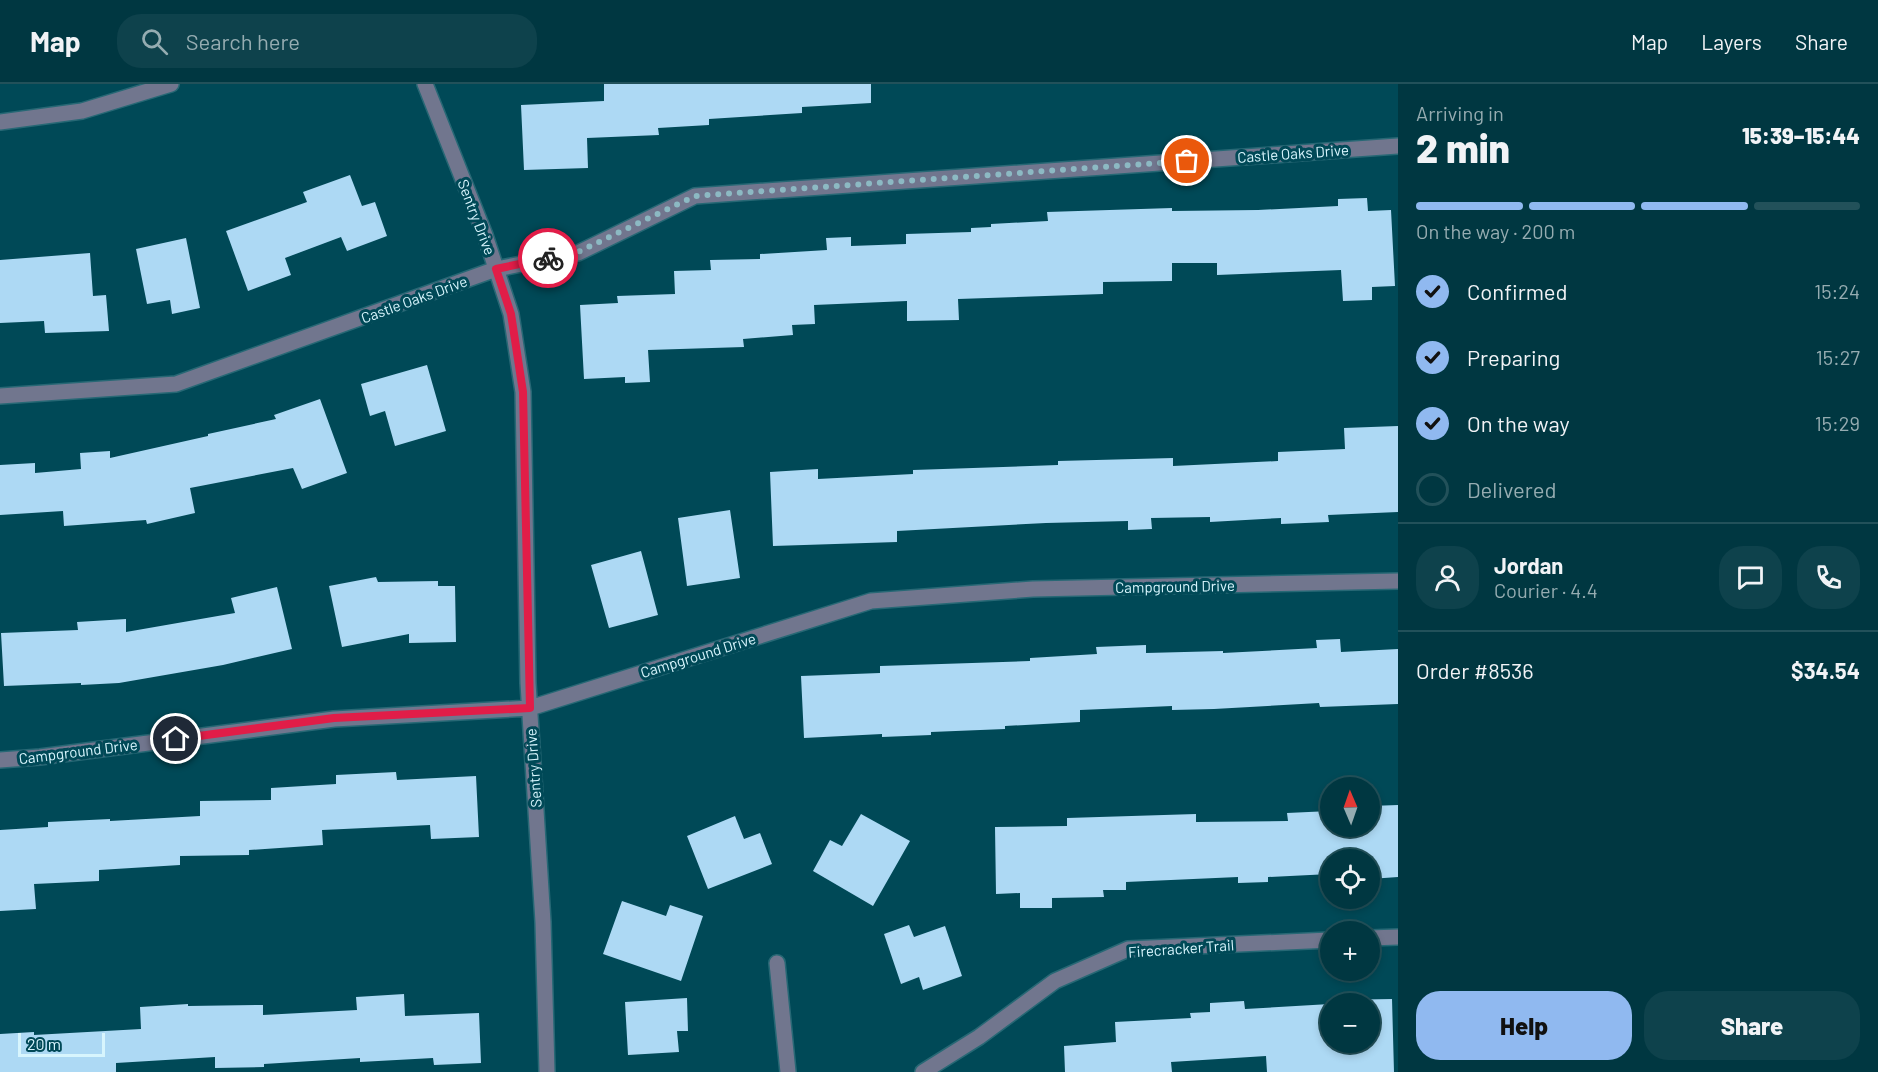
<!DOCTYPE html>
<meta charset="utf-8">
<style>
:root{--surface:#003741;--page:#0e424c;--text:#f1f3f6;--muted:#95acb1;--line:#22515a;--accent:#90b9f0}
body{margin:0;font-family:Barlow,sans-serif;background:var(--page);color:var(--text);height:100vh;display:flex;flex-direction:column;font-size:22px;white-space:nowrap}
*{box-sizing:border-box;margin:0}
p{font-size:20px;color:var(--muted)}
.icon{flex:none;width:33px;height:33px;fill:none;stroke:currentColor;stroke-width:2;stroke-linecap:round;stroke-linejoin:round}
.map{position:relative;flex:1;overflow:hidden}
.sheet{display:flex;flex-direction:column;background:var(--surface);width:480px}
.sheet>*{flex:none}
.needle{width:39px;rotate:358deg}
.tools{position:absolute;left:1320px;top:693px;display:grid;gap:12px}
.tools a{display:grid;place-items:center;width:60px;height:60px;border-radius:50%;background:var(--surface);box-shadow:0 3px 9px #0003,0 0 0 2px var(--line);font-size:30px}
.scale{position:absolute;left:18px;bottom:15px;width:87px;box-sizing:border-box;padding-left:6px;border:3px solid #d7f5fd;border-top:0;font-size:16px;line-height:21px;white-space:nowrap;color:#d7f5fd;-webkit-text-stroke:4px #004957;paint-order:stroke}
.pin{position:absolute;display:grid;place-items:center;width:51px;height:51px;color:#fff;margin:-26px;border:3px solid #fff;border-radius:50%;box-shadow:0 2px 6px #0007}
.courier{position:absolute;display:grid;place-items:center;width:60px;height:60px;margin:-30px;border:4px solid #e11d48;border-radius:50%;background:#fff;color:#222;box-shadow:0 2px 8px #0007}
.headline em{font-style:normal;font-weight:800}
.headline div{display:flex;flex-direction:column-reverse}
.headline{display:flex;align-items:center;justify-content:space-between;height:102px;padding:0 18px}
h1{font-size:39px;font-weight:800;line-height:45px}
.bar{display:grid;grid-template-columns:repeat(4,1fr);gap:9px 6px;align-content:center;height:72px;padding:0 18px}
.bar i{height:8px;border-radius:4px;background:var(--line)}
.bar .current{background:var(--accent)}
.bar p{grid-column:span 4}
.line{display:flex;align-items:center;gap:15px;padding:0 18px;border-top:2px solid var(--line)}
.line div{flex:1}
.round{display:grid;place-items:center;flex:none;width:63px;height:63px;border-radius:24px;background:var(--page)}
ol{padding:0 18px;list-style:none}
li{display:flex;align-items:center;gap:18px;height:66px}
li p{margin-inline-start:auto}
li .icon{padding:6px;border-radius:50%;background:var(--accent);color:#111;stroke-width:4}
li:last-child{color:var(--muted)}
li i{width:33px;height:33px;border:3px solid var(--line);border-radius:50%}
.primary-button{display:flex;gap:12px;margin-top:auto;padding:12px 18px}
.primary-button a{flex:1;height:69px;border-radius:24px;background:var(--accent);color:#111;font-size:24px;font-weight:800;line-height:69px;text-align:center}
.primary-button a+a{background:var(--page);color:var(--text)}
header{display:flex;align-items:center;gap:36px;box-sizing:border-box;height:84px;padding:0 30px;background:var(--surface);border-bottom:2px solid var(--line)}
header strong{font-size:28px}
nav{display:flex;gap:33px;margin-inline-start:auto;font-size:21px}
.search{width:420px;height:54px;background:var(--page);display:flex;align-items:center;gap:15px;box-sizing:border-box;padding:0 21px;border-radius:24px;color:var(--muted);font-size:22px}
main{display:flex;flex:1;min-height:0}
.map>svg:first-child{display:block}
.building{fill:#add9f4}
.lines{fill:none;stroke-linecap:round;stroke-linejoin:round}
.minor-casing{stroke:#276875;stroke-width:18}
.minor{stroke:#71768e;stroke-width:15}
.done{stroke:#8cb9c3;stroke-width:6;stroke-dasharray:0 10.8}
.route{stroke:#e11d48;stroke-width:8}
.labels{text-anchor:middle;dominant-baseline:central;stroke-width:6;stroke-linejoin:round;paint-order:stroke}
.street-label{font-size:15px;fill:#d7f5fd;stroke:#004957}
</style>
<header>
<strong>Map</strong>
<div class="search"><svg class="icon" aria-label="search" viewBox="0 0 24 24"><circle cx="10" cy="10" r="6"/><path d="M15 15l6 6"/></svg>Search here</div>
<nav><a>Map</a><a>Layers</a><a>Share</a></nav>
</header>
<main>
<div class="map">
<svg width="1398" height="988" viewBox="0 0 1398 988">
<rect width="100%" height="100%" fill="#004957"/>
<!-- building -->
<path class="building" d="M 604,0 L 871,0 L 871,19 L 802,23 L 802,29 L 709,35 L 709,41 L 658,44 L 659,51 L 587,54 L 588,84 L 524,86 L 521,21 L 604,17 Z
M 350,91 L 362,122 L 375,118 L 387,152 L 347,167 L 341,153 L 285,174 L 291,191 L 248,207 L 226,147 L 307,118 L 303,108 Z
M 1367,114 L 1368,127 L 1391,126 L 1395,202 L 1372,203 L 1372,216 L 1343,217 L 1341,186 L 1217,191 L 1217,179 L 1172,179 L 1172,197 L 1103,198 L 1103,210 L 958,215 L 959,236 L 907,237 L 907,217 L 814,221 L 815,240 L 792,241 L 793,251 L 743,255 L 744,263 L 648,266 L 650,298 L 625,299 L 625,293 L 584,295 L 580,221 L 618,219 L 617,212 L 675,210 L 674,187 L 711,186 L 710,176 L 760,175 L 760,170 L 827,166 L 826,154 L 851,153 L 851,162 L 906,160 L 906,150 L 971,148 L 971,144 L 991,143 L 991,140 L 1048,137 L 1047,128 L 1172,124 L 1172,127 L 1258,126 L 1338,122 L 1338,115 Z
M 186,154 L 200,224 L 172,230 L 170,216 L 147,220 L 136,165 Z
M 90,169 L 93,212 L 106,211 L 109,247 L 45,249 L 44,237 L 0,239 L 0,176 Z
M 427,281 L 446,347 L 395,362 L 385,327 L 370,332 L 361,300 Z
M 320,315 L 347,389 L 302,405 L 293,384 L 190,404 L 195,429 L 147,440 L 146,436 L 64,442 L 63,427 L 0,431 L 0,381 L 35,379 L 35,389 L 81,385 L 80,369 L 110,367 L 110,374 L 208,352 L 208,350 L 276,335 L 274,331 Z
M 1398,342 L 1398,428 L 1328,431 L 1329,438 L 1281,440 L 1281,434 L 1210,438 L 1210,433 L 1151,434 L 1152,445 L 1128,446 L 1128,437 L 1046,439 L 897,447 L 897,458 L 773,462 L 770,388 L 818,385 L 818,395 L 913,390 L 913,386 L 1058,381 L 1058,377 L 1173,374 L 1173,382 L 1278,377 L 1278,368 L 1345,365 L 1344,344 Z
M 730,426 L 740,494 L 687,502 L 678,434 Z
M 641,467 L 658,531 L 609,544 L 591,481 Z
M 376,493 L 378,498 L 438,497 L 438,502 L 455,502 L 456,558 L 409,559 L 409,550 L 342,563 L 329,502 Z
M 277,503 L 292,565 L 223,581 L 119,599 L 81,601 L 81,599 L 4,602 L 1,549 L 78,546 L 77,538 L 126,535 L 126,548 L 235,529 L 231,514 Z
M 1340,555 L 1341,568 L 1398,565 L 1398,620 L 1320,623 L 1319,619 L 1214,625 L 1172,626 L 1172,622 L 1080,626 L 1080,638 L 1005,642 L 1005,645 L 931,648 L 931,651 L 882,653 L 882,650 L 804,654 L 801,592 L 880,589 L 880,582 L 1030,577 L 1030,574 L 1097,570 L 1096,563 L 1146,561 L 1146,569 L 1223,567 L 1223,569 L 1317,564 L 1316,556 Z
M 396,688 L 397,696 L 476,692 L 479,753 L 431,755 L 430,741 L 322,746 L 323,761 L 249,766 L 249,771 L 180,772 L 180,781 L 99,786 L 99,797 L 34,800 L 36,825 L 0,827 L 0,746 L 48,743 L 48,738 L 110,735 L 110,737 L 200,732 L 200,717 L 271,716 L 271,704 L 336,700 L 336,691 Z
M 1398,721 L 1398,793 L 1370,795 L 1370,776 L 1330,776 L 1330,790 L 1268,793 L 1268,798 L 1238,799 L 1238,793 L 1126,798 L 1126,806 L 1103,806 L 1104,813 L 1052,814 L 1052,824 L 1020,824 L 1020,809 L 996,810 L 995,743 L 1067,742 L 1067,734 L 1196,730 L 1196,738 L 1288,737 L 1287,729 L 1330,727 L 1330,742 L 1370,742 L 1370,722 Z
M 861,730 L 910,757 L 873,822 L 813,787 L 830,756 L 842,762 Z
M 735,732 L 744,755 L 760,749 L 772,780 L 708,805 L 687,752 Z
M 622,817 L 666,832 L 670,821 L 703,832 L 681,897 L 603,870 Z
M 909,841 L 914,853 L 945,842 L 962,892 L 923,906 L 919,893 L 901,900 L 884,850 Z
M 404,910 L 405,932 L 479,929 L 481,979 L 434,981 L 433,974 L 360,978 L 360,974 L 264,980 L 264,983 L 215,984 L 215,973 L 116,979 L 116,988 L 0,988 L 0,950 L 34,948 L 34,951 L 141,945 L 140,923 L 188,920 L 188,922 L 263,921 L 263,931 L 357,926 L 356,913 Z
M 687,914 L 688,947 L 677,947 L 679,968 L 628,971 L 625,918 Z
M 1392,915 L 1394,988 L 1267,988 L 1266,972 L 1171,978 L 1172,988 L 1065,988 L 1064,962 L 1116,958 L 1115,938 L 1191,934 L 1190,929 L 1210,928 L 1210,919 L 1244,917 L 1245,925 L 1330,920 L 1330,958 L 1370,958 L 1370,920 L 1335,920 L 1336,916 Z"/>
<g class="lines">
<defs>
<path id="minor" d="M 425,0 L 485,151 L 511,230 L 523,308 L 528,599 L 543,838 L 547,988
M 0,38 L 82,27 L 171,0
M 0,312 L 176,300 L 496,185 L 578,169 L 695,112 L 1398,62
M 0,676 L 40,673 L 334,635 L 530,624 L 871,517 L 1033,505 L 1398,497
M 1370,854 L 1398,853
M 777,879 L 788,988
M 923,988 L 979,953 L 1055,897 L 1128,865 L 1330,856"/>
</defs>
<!-- minor casing -->
<use href="#minor" class="minor-casing"/>
<!-- minor -->
<use href="#minor" class="minor"/>
</g>
<g class="lines">
<!-- done -->
<path class="done" d="M 548,174 L 578,168 L 695,112 L 1187,77"/>
<!-- route -->
<path class="route" d="M 176,655 L 334,634 L 530,624 L 523,308 L 511,230 L 496,185 L 548,174"/>
</g>
<g class="labels">
<!-- street labels -->
<g class="street-label">
<text transform="translate(1293 69) rotate(-4)">Castle Oaks Drive</text>
<text transform="translate(477 133) rotate(69)">Sentry Drive</text>
<text transform="translate(414 215) rotate(-20)">Castle Oaks Drive</text>
<text transform="translate(1175 502) rotate(-1)">Campground Drive</text>
<text transform="translate(698 571) rotate(-17)">Campground Drive</text>
<text transform="translate(78 667) rotate(-7)">Campground Drive</text>
<text transform="translate(533 684) rotate(-94)">Sentry Drive</text>
<text transform="translate(1181 864) rotate(-4)">Firecracker Trail</text>
</g>
</g>
</svg>
<div class="tools">
<a><svg class="needle" viewBox="-14 -14 28 28"><path d="M0-13l5 13h-10z" fill="#e53935"/><path d="M0 13l5-13h-10z" fill="#95acb1"/></svg></a>
<a><svg class="icon" aria-label="locate" viewBox="0 0 24 24"><circle cx="12" cy="12" r="6"/><path d="M12 2v4M12 18v4M2 12h4M18 12h4"/></svg></a>
<a>+</a>
<a>−</a>
</div>
<div class="scale">20 m</div>
<div class="pin" style="left:1187px;top:77px;background:#ea580c"><svg class="icon" aria-label="bag" viewBox="0 0 24 24"><path d="M5 8h14l-1 12H6zM9 8a3 3 0 0 1 6 0"/></svg></div>
<div class="pin" style="left:176px;top:655px;background:#1f2937"><svg class="icon" aria-label="home" viewBox="0 0 24 24"><path d="M3 11l9-7 9 7M6 9v11h12V9"/></svg></div>
<div class="courier" style="left:548px;top:174px"><svg class="icon" aria-label="bike" viewBox="0 0 24 24"><circle cx="6" cy="16" r="4"/><circle cx="18" cy="16" r="4"/><path d="M6 16l4-8h5l3 8M10 8l3 8H6M13 5h3"/></svg></div>
</div>
<section class="sheet">
<div class="headline"><div><h1>2 min</h1><p>Arriving in</p></div><em>15:39–15:44</em></div>
<div class="bar"><i class="current"></i><i class="current"></i><i class="current"></i><i></i><p>On the way · 200 m</p></div>
<ol>
<li><svg class="icon" aria-label="check" viewBox="0 0 24 24"><path d="M5 12l5 5 9-10"/></svg>Confirmed<p>15:24</p></li>
<li><svg class="icon" aria-label="check" viewBox="0 0 24 24"><path d="M5 12l5 5 9-10"/></svg>Preparing<p>15:27</p></li>
<li><svg class="icon" aria-label="check" viewBox="0 0 24 24"><path d="M5 12l5 5 9-10"/></svg>On the way<p>15:29</p></li>
<li><i></i>Delivered</li>
</ol>
<div class="line" style="height:108px"><a class="round"><svg class="icon" aria-label="person" viewBox="0 0 24 24"><circle cx="12" cy="8" r="4"/><path d="M4 21q1-7 8-7t8 7"/></svg></a><div><b>Jordan</b><p>Courier · 4.4</p></div><a class="round"><svg class="icon" aria-label="chat" viewBox="0 0 24 24"><path d="M4 5h16v11H9l-5 4z"/></svg></a><a class="round"><svg class="icon" aria-label="phone" viewBox="0 0 24 24"><path d="M5 4h4l2 5-3 2q2 4 5 5l2-3 5 2v4C11 20 4 13 5 4z"/></svg></a></div>
<div class="line" style="height:78px"><div>Order #8536</div><b>$34.54</b></div>
<div class="primary-button"><a>Help</a><a>Share</a></div>
</section>
</main>
